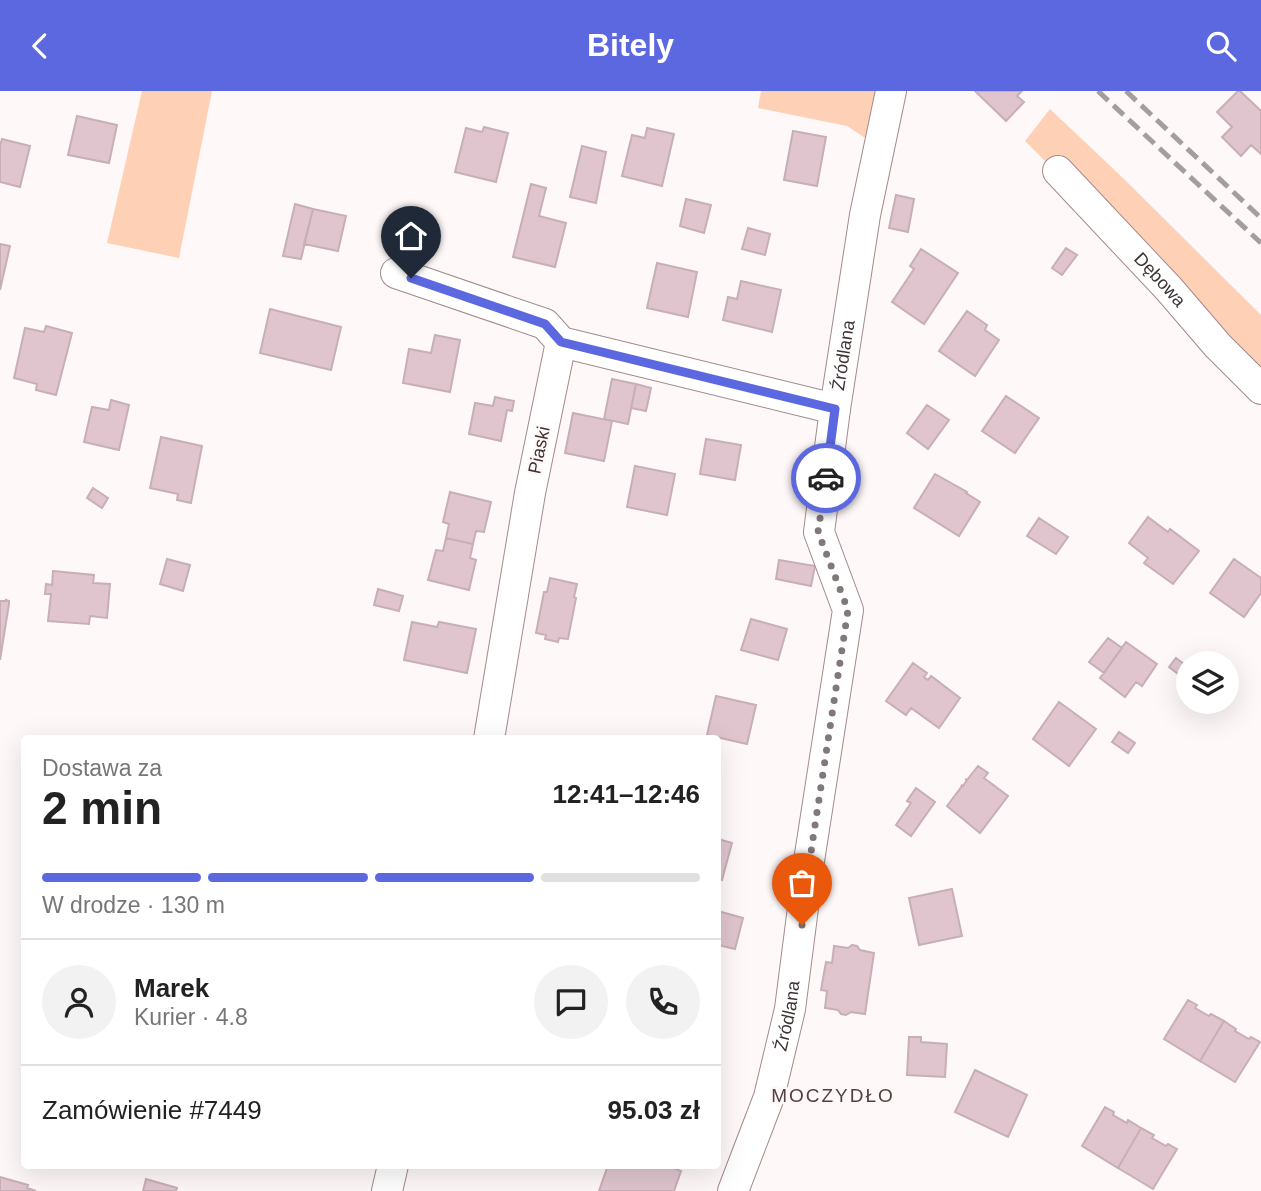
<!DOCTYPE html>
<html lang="pl">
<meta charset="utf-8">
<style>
:root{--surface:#fff;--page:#f2f2f2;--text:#222;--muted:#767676;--line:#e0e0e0;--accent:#5c68df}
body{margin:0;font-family:Arial,sans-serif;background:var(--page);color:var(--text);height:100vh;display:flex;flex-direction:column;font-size:26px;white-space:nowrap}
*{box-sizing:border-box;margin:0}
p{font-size:23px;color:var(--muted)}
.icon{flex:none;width:38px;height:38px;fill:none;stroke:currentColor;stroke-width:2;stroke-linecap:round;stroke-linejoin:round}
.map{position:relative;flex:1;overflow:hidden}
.panel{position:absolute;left:21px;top:644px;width:700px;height:434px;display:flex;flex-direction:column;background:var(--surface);border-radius:7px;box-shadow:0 7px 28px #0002}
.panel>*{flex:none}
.controls{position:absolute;left:1176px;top:560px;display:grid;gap:14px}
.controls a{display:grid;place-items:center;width:63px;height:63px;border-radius:50%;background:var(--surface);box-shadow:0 7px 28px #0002;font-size:35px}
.pin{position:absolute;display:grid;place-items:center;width:60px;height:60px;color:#fff;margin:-72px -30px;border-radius:50% 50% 50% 0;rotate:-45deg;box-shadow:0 0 7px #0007}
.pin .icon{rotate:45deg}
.courier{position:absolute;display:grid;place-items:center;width:70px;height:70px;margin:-35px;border:5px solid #5c68df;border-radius:50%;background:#fff;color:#222;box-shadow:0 2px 9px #0007}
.summary em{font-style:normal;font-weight:600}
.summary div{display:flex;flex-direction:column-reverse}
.summary{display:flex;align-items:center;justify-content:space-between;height:119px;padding:0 21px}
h1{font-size:46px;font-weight:600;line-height:52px}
.bar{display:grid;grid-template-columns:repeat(4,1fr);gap:10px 7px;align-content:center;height:84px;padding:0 21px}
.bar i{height:9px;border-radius:5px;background:var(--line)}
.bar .current{background:var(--accent)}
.bar p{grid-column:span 4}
.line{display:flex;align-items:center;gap:18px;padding:0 21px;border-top:2px solid var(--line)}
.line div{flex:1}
.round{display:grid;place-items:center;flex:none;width:74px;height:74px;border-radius:37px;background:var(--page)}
header{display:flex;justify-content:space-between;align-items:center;height:91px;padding:0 21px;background:var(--accent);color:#fff;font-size:32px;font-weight:600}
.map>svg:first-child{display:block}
.green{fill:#fed1b6}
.building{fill:#e0c5cf;stroke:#c8aeb7;stroke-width:2}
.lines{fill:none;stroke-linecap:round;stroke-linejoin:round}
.minor-casing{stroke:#a5898b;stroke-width:32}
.minor{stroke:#fff;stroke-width:30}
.rail{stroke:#a69d9d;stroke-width:5;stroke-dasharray:14 7;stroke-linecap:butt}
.done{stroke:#817878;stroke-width:7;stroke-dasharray:0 12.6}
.route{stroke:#5c68df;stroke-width:9}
.labels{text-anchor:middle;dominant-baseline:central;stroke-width:5;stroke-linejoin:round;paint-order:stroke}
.street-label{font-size:18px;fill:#3e3333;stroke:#fef8f8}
.neighbourhood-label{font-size:19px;letter-spacing:2px;fill:#563e40;stroke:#fef8f8}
</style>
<header><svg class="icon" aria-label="back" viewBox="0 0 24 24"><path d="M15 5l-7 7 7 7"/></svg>Bitely<svg class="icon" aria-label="search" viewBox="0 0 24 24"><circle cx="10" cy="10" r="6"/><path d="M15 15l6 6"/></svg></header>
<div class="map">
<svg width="1261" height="1100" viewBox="0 0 1261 1100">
<rect width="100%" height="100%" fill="#fef8f8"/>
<!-- green -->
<path class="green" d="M 142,0 L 212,0 L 179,167 L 107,152 Z
M 761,0 L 884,0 L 873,52 L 847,35 L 758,17 Z
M 1050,18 L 1123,87 L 1261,224 L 1261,286 L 1025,50 Z"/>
<!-- building -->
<path class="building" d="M 975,0 L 1022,0 L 1017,5 L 1024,11 L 1006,30 Z
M 1238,0 L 1240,0 L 1261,20 L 1261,63 L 1251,54 L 1241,65 L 1222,46 L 1232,36 L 1217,21 Z
M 77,25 L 117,34 L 109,72 L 68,64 Z
M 484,36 L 508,42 L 496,91 L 455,81 L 466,37 L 482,41 Z
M 647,37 L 674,43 L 662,95 L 622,85 L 632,44 L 645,47 Z
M 793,40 L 826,46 L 817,95 L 784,89 Z
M 2,48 L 30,55 L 20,96 L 0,91 L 0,55 Z
M 582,55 L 606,61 L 596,112 L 570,106 Z
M 531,93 L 546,97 L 539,125 L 566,132 L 555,176 L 513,166 Z
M 896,104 L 914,108 L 908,141 L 889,137 Z
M 686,108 L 711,114 L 704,142 L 680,135 Z
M 295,113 L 313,118 L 301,168 L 283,165 Z
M 313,118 L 346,125 L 338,160 L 304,153 Z
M 748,137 L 770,143 L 765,164 L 742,158 Z
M 0,153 L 10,155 L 0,199 Z
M 1066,157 L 1077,164 L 1062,184 L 1052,177 Z
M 921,158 L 958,182 L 924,233 L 892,211 L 914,178 L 910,175 Z
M 657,172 L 697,181 L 688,226 L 647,217 Z
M 741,190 L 781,199 L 772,241 L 723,229 L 728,206 L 737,208 Z
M 270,218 L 341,236 L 331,279 L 260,262 Z
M 967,220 L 987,234 L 985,239 L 999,249 L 975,285 L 939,260 Z
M 46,235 L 72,242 L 56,304 L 36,299 L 37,293 L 14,287 L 25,237 L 44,241 Z
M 435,244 L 460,249 L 450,301 L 403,292 L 409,258 L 431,262 Z
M 612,288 L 636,293 L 628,333 L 604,328 Z
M 636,293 L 651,297 L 646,320 L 631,317 Z
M 1006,305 L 1039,327 L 1015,362 L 982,340 Z
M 495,306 L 514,310 L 512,320 L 507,319 L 501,350 L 469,343 L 475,312 L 493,315 Z
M 111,309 L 129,314 L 119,359 L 84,351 L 92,316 L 109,319 Z
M 927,314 L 949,329 L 928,358 L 907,342 Z
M 573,322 L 612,330 L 604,370 L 565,362 Z
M 161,346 L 202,355 L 191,412 L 177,409 L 178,403 L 150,397 Z
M 706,348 L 741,354 L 735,389 L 700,383 Z
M 635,375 L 675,383 L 667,424 L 627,416 Z
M 935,383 L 967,401 L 966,402 L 980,411 L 959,445 L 914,417 Z
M 93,397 L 108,407 L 102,417 L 87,407 Z
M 450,401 L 491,411 L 484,441 L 476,440 L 473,453 L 446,447 L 449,433 L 443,431 Z
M 1148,426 L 1168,441 L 1170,438 L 1199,460 L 1173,493 L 1144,472 L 1148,467 L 1129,452 Z
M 1039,427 L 1068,446 L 1056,463 L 1027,445 Z
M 446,447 L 473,453 L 470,467 L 476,469 L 469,499 L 428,489 L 436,459 L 443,460 Z
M 167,468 L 190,474 L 183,500 L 160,493 Z
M 1234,468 L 1261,487 L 1261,502 L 1244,526 L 1210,502 Z
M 779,469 L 815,475 L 811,495 L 776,488 Z
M 53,480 L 94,484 L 93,492 L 110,493 L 107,527 L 90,525 L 89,533 L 48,530 L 51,503 L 45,503 L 46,493 L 52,494 Z
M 550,487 L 577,493 L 574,506 L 576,507 L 568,548 L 559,547 L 558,551 L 545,548 L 546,544 L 536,542 L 544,501 L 547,501 Z
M 378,498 L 403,505 L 399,520 L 374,514 Z
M 6,509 L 9,510 L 9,513 L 0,569 L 0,510 L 6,510 Z
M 751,528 L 787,538 L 778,569 L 741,559 Z
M 412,531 L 437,536 L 439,531 L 476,538 L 467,582 L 404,569 Z
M 1108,547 L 1122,557 L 1104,582 L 1089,571 Z
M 1126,551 L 1157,573 L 1142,595 L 1136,591 L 1125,606 L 1100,587 Z
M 1176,567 L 1188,576 L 1182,586 L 1169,576 Z
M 913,572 L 927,582 L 924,586 L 928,589 L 931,585 L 960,607 L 939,637 L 911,617 L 906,624 L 886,610 Z
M 716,605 L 756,614 L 747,653 L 707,644 Z
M 1059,611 L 1096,638 L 1069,675 L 1033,648 Z
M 1119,641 L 1135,652 L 1128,662 L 1112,651 Z
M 978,675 L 988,682 L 984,687 L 1008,705 L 980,742 L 947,715 L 962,695 L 961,694 L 963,695 L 967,689 L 965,688 L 967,689 Z
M 916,697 L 935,711 L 911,745 L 896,734 L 911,712 L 907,710 Z
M 718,748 L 732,752 L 722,789 L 718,788 Z
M 952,798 L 962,845 L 919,854 L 909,807 Z
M 718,820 L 743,827 L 735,858 L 718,854 Z
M 852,854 L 857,855 L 860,859 L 874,862 L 865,923 L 851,921 L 846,924 L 841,923 L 838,919 L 825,917 L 827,900 L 821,899 L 826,871 L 832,872 L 834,855 L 848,857 Z
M 1188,909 L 1197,914 L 1195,917 L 1209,925 L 1211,923 L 1224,930 L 1200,970 L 1164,948 Z
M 1224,930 L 1236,938 L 1235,940 L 1249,948 L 1251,946 L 1260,951 L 1235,991 L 1200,970 Z
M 909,946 L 921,946 L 921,951 L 947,953 L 945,986 L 907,984 Z
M 975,979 L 1027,1004 L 1008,1046 L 955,1021 Z
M 1105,1016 L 1114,1021 L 1113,1024 L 1127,1032 L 1128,1029 L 1141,1037 L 1118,1077 L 1082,1055 Z
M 1141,1037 L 1154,1044 L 1152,1047 L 1166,1055 L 1168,1053 L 1177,1058 L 1153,1098 L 1118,1077 Z
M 608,1074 L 666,1074 L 681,1080 L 674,1100 L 599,1100 Z
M 0,1086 L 28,1094 L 27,1097 L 36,1100 L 0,1100 Z
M 146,1088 L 177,1097 L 176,1100 L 143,1100 Z"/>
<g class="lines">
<defs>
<g id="minor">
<path id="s1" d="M 1058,80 L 1169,198 L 1218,255 L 1261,298"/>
<path d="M 396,182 L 545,233 L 561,251 L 530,402 L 489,648"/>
<path d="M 561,251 L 835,318"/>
<path d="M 387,1100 L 393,1074"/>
<path id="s2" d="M 733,1100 L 769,1006 L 790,918 L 809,770 L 848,519 L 819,441 L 835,318 L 865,124 L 891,0"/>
</g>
</defs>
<!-- minor casing -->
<use href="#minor" class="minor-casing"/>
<!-- minor -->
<use href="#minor" class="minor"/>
<!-- rail -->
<path class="rail" d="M 1098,0 L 1261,152
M 1126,0 L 1261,127"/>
</g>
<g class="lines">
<!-- done -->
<path class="done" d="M 802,834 L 812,754 L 848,519 L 818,441 L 826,387"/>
<!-- route -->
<path class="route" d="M 411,187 L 545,233 L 561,251 L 835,318 L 826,387"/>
</g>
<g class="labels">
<!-- street labels -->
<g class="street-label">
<text stroke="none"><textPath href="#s1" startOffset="149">Dębowa</textPath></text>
<text stroke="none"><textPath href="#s2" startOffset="856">Źródlana</textPath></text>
<text transform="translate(539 359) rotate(-78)">Piaski</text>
<text stroke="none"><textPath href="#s2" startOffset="184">Źródlana</textPath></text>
</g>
<!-- neighbourhood labels -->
<g class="neighbourhood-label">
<text x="833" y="1004">MOCZYDŁO</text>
</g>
</g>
</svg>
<div class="controls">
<a><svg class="icon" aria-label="layers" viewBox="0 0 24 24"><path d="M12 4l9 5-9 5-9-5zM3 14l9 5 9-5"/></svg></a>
</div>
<div class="pin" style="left:802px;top:834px;background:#ea580c"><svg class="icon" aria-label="bag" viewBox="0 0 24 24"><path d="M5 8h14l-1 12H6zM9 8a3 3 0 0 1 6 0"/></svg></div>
<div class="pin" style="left:411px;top:187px;background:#1f2937"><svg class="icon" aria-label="home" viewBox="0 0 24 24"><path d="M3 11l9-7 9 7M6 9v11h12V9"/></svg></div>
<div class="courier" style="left:826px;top:387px"><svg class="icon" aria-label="car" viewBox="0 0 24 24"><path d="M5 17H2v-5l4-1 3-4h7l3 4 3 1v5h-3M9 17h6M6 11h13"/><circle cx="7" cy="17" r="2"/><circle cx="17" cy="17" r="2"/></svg></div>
<section class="panel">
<div class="summary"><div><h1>2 min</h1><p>Dostawa za</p></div><em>12:41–12:46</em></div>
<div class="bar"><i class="current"></i><i class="current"></i><i class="current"></i><i></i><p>W drodze · 130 m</p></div>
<div class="line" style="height:126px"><a class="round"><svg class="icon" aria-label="person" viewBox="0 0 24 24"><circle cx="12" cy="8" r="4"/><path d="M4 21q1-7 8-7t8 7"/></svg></a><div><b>Marek</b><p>Kurier · 4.8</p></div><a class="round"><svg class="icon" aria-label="chat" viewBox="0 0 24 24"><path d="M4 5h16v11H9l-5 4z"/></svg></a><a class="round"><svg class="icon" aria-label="phone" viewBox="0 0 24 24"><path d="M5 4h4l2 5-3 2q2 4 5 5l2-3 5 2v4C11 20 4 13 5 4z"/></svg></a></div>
<div class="line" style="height:91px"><div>Zamówienie #7449</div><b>95.03 zł</b></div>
</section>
</div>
